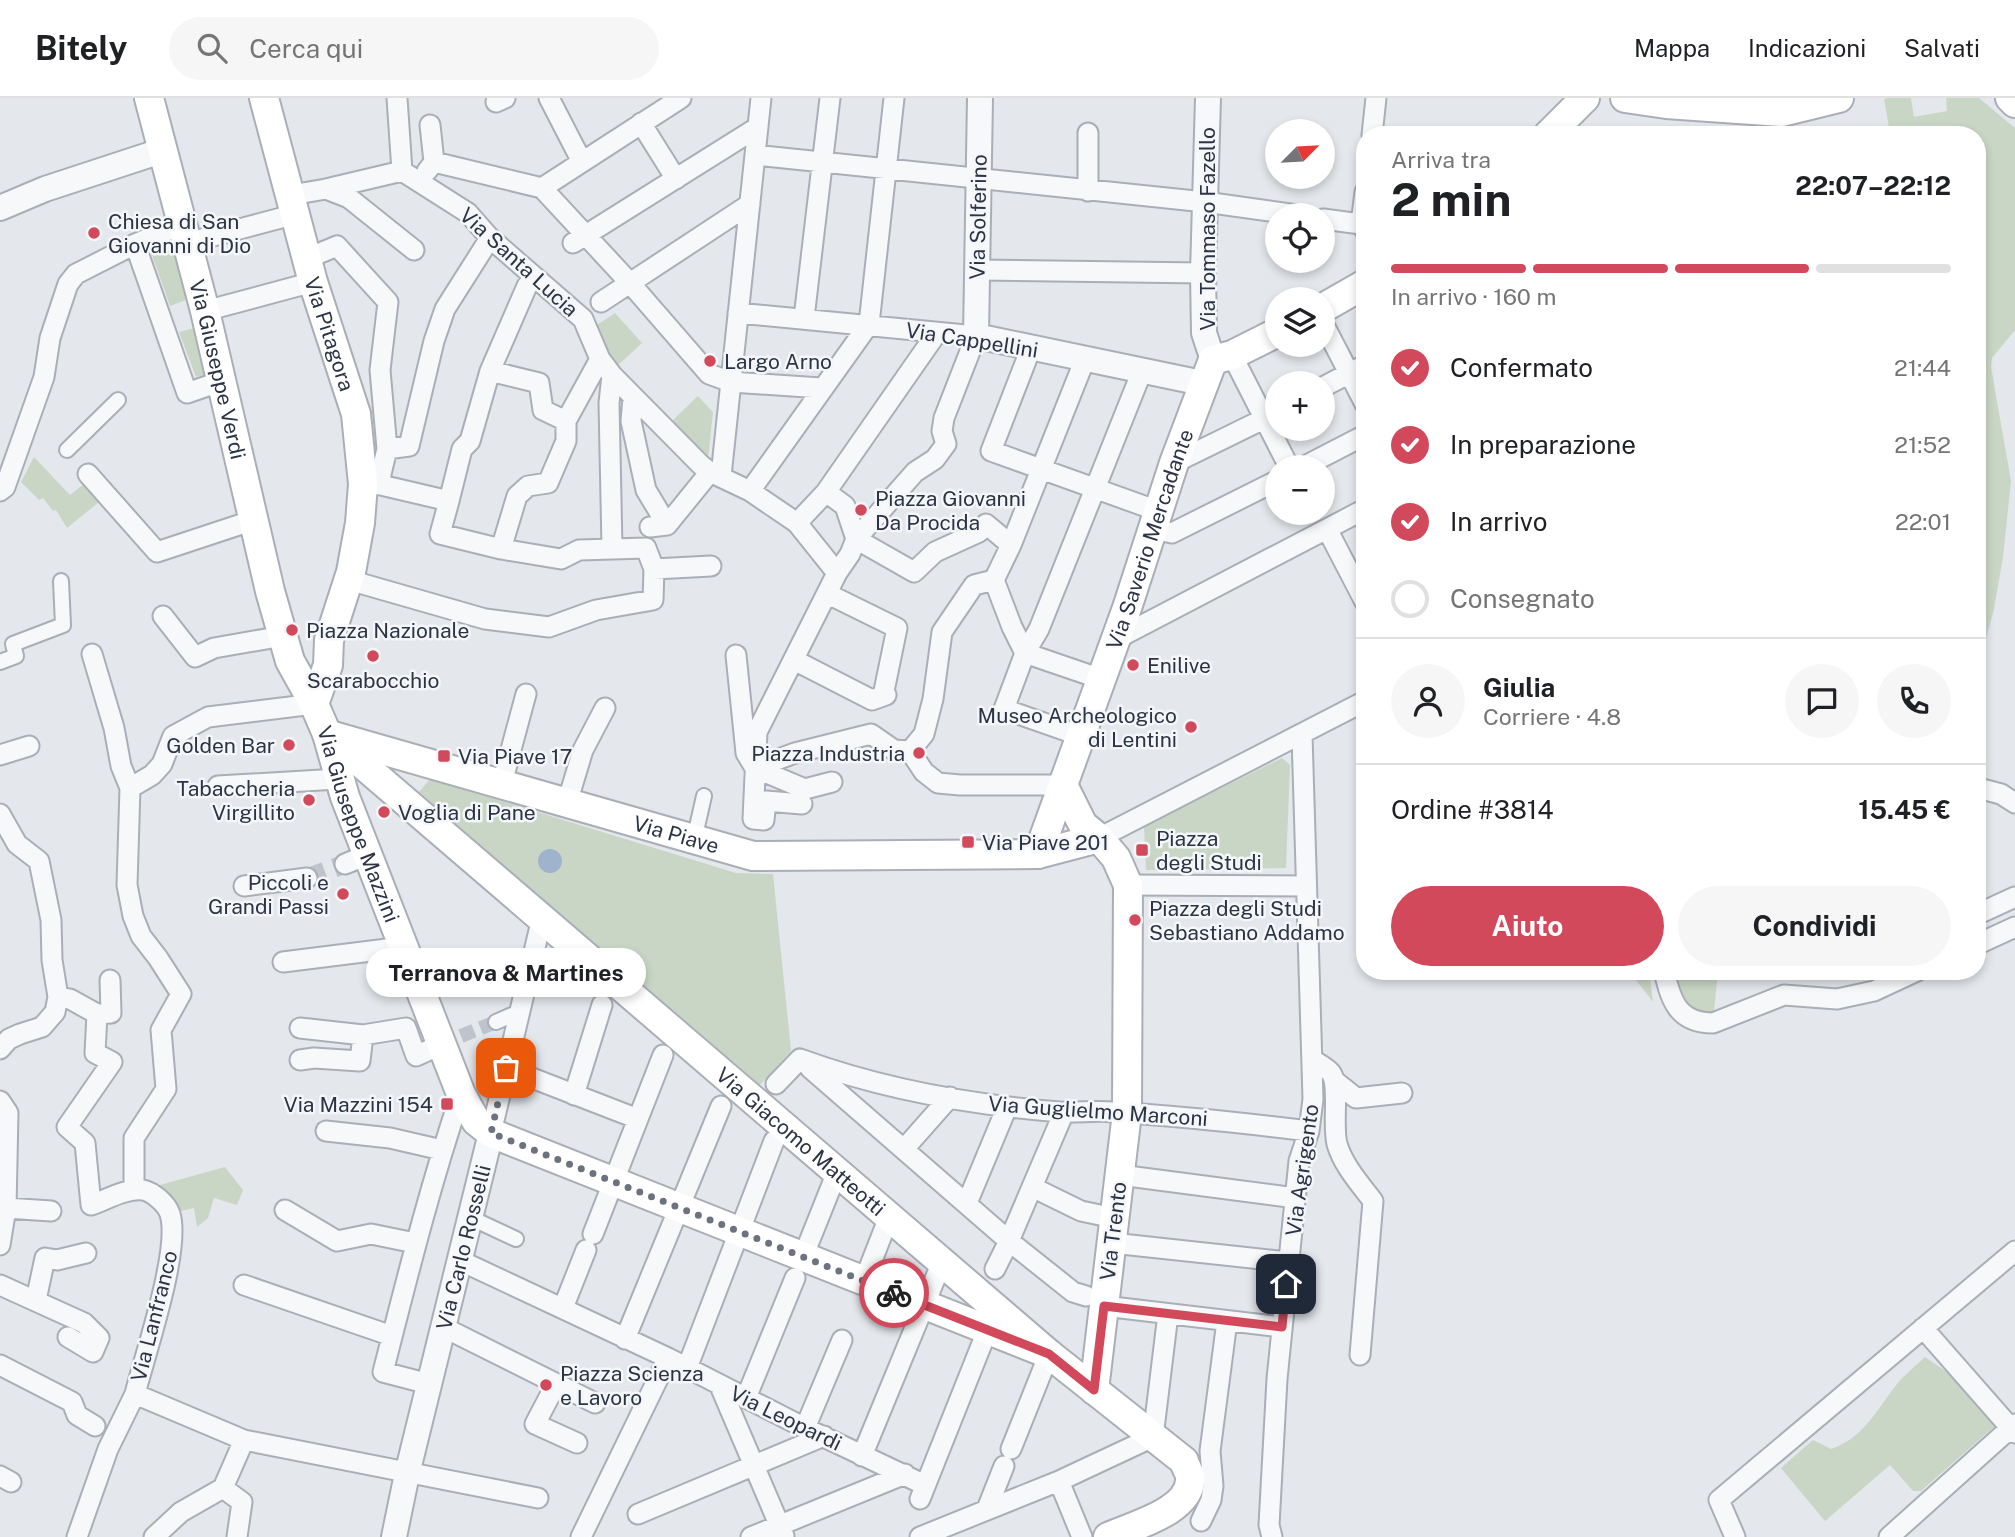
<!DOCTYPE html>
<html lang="it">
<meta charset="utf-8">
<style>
:root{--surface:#fff;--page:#f6f6f6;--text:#202124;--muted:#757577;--line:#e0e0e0;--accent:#d1495b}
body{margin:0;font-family:"Public Sans",sans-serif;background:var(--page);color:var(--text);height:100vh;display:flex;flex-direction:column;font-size:26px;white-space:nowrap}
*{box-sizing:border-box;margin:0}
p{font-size:23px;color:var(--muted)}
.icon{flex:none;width:38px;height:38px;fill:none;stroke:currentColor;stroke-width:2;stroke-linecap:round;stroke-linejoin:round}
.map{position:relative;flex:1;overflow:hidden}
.sheet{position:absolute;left:1356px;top:28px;width:630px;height:854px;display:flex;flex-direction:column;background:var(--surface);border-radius:28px;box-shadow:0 4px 10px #0003}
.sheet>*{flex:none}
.needle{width:46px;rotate:66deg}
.fabs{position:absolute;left:1265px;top:21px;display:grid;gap:14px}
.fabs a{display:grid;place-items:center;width:70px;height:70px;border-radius:50%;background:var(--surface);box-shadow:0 4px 10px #0003;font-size:35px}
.pin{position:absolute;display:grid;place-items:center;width:60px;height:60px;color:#fff;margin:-30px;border-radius:14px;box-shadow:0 4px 10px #0006}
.courier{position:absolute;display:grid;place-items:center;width:70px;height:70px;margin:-35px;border:5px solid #d1495b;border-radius:50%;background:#fff;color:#222;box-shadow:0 2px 9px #0007}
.bubble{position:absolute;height:49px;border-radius:24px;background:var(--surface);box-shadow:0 4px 10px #0003;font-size:23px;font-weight:700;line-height:49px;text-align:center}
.head em{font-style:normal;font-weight:700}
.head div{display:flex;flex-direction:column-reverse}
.head{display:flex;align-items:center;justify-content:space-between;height:119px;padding:0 35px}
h1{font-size:46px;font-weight:700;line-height:52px}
.bar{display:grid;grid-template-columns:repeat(4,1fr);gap:10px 7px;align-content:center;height:84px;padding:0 35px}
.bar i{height:9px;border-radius:5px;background:var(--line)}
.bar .selected{background:var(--accent)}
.bar p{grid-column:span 4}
.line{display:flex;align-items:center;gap:18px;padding:0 35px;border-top:2px solid var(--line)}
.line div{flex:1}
.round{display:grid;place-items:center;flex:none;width:74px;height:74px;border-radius:37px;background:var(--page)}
ol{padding:0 35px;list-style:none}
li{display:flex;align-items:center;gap:21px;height:77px}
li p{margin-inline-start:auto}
li .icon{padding:7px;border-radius:50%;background:var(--accent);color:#fff;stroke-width:4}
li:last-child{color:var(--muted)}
li i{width:38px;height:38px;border:4px solid var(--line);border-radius:50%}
.action{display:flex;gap:14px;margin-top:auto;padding:14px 35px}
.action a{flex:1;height:80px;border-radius:42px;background:var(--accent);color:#fff;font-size:28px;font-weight:700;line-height:80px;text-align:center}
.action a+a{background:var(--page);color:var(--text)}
header{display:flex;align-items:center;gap:42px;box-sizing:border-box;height:98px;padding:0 35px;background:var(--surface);border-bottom:2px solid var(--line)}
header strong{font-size:33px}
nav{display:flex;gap:38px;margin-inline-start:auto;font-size:24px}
.search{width:490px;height:63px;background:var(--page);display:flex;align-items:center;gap:18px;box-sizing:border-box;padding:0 24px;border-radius:38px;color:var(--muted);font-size:26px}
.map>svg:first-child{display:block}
.green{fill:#c9d6c5}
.water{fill:#9fb4cc}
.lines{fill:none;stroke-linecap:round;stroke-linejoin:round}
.pedestrian-tunnel{stroke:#bfc3cb;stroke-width:14;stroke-dasharray:14 7;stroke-linecap:butt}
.minor-tunnel{stroke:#bfc3cb;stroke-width:19;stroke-dasharray:19 10;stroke-linecap:butt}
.pedestrian-casing{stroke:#a9aeb7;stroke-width:18}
.minor-casing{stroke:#a9aeb7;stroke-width:23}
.tertiary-casing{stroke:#a9aeb7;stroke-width:28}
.secondary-casing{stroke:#a9aeb7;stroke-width:32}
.pedestrian{stroke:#f7f8fa;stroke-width:14}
.minor{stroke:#f7f8fa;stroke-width:19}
.tertiary{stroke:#f7f8fa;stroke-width:24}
.secondary{stroke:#fff;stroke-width:28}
.done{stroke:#6c737f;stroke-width:7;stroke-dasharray:0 12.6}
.route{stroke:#d1495b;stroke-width:9}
.poi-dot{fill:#d1495b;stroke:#f4f6f9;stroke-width:2.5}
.labels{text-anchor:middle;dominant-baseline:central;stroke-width:5;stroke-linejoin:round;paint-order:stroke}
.street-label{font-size:21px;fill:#2b3445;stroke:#f4f6f9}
.poi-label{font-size:21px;fill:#2b3445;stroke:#f4f6f9;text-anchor:start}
</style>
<header>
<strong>Bitely</strong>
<div class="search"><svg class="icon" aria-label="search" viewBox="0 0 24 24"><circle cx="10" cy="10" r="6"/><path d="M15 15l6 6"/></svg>Cerca qui</div>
<nav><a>Mappa</a><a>Indicazioni</a><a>Salvati</a></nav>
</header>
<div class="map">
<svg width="2015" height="1439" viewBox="0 0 2015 1439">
<rect width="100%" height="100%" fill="#e4e7ec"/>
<!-- green -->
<path class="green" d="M 1888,0 L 1911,0 L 1914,19 L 1947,13 L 1946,0 L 1979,0 L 2015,30 L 2015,232 L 1992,260 L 1991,269 L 2011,383 L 2003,459 L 1994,511 L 1978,570 L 1978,37 L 1870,37 L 1890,35 L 1884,1 Z
M 176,149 L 189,201 L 170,208 L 152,157 Z
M 615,215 L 642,245 L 616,269 L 594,229 Z
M 195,230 L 208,276 L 196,279 L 179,234 Z
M 698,298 L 713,314 L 708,362 L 670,325 Z
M 34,359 L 70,397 L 84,386 L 99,404 L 67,430 L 56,412 L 53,413 L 43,400 L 39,402 L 21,384 Z
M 1282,660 L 1290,667 L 1286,770 L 1146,772 L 1144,728 Z
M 430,681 L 736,775 L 773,776 L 791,953 L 760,987 L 419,694 Z
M 1629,873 L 1649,873 L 1653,904 Z
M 1671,873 L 1718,873 L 1714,913 C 1686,920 1680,894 1671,873 Z
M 225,1069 L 243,1092 L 237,1107 L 214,1100 L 208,1120 L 197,1129 L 194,1110 L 176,1114 L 149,1090 Z
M 1925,1259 L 1954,1279 L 1996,1327 L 1921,1393 L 1913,1393 L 1890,1367 L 1825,1423 L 1781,1370 L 1813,1342 L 1831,1351 C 1864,1340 1877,1311 1897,1286 C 1905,1276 1916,1268 1925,1259 Z"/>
<!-- water -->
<path class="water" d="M538 763a12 12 0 1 1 24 0a12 12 0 1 1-24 0Z"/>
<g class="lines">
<!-- pedestrian-tunnel -->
<path class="pedestrian-tunnel" d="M 461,938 L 496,924"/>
<!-- minor-tunnel -->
<path class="minor-tunnel" d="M 307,780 L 345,766"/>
<defs>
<path id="pedestrian" d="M 67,352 L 118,302
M 0,564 L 16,558 L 13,546 L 63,527 L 61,483
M 694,742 L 704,698
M 496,924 L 519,914
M 471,1120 L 516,1141"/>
<path id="minor" d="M 397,0 L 402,73
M 549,0 L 582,64
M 496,4 L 505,0
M 641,25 L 676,81
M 1088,35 L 1088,93
M 1372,37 L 1376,0
M 755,57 L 1205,104 L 1297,117
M 434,64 L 542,90
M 427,73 L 434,64 L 430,27
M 542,90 L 630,185 L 709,276 L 731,284 L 821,290
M 542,90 L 681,0
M 326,91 L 349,100 L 414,152
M 1365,94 L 1361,126 L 1365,132
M 291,97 L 326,91 L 402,73 L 468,115 L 490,140 L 583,221 L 600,261 L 612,277 L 701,367 L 710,374 L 750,393 L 797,425 L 837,475
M 1323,121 L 1361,126
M 181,127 L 135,146 L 187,295 L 222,283
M 187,145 L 296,116
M 573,145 L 758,29
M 308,160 L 337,148 L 388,204 L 380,272 L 387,351 L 381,376 L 381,387
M 977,172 L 1203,175
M 601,204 L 750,106
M 205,213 L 313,184
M 738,215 L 976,238 L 944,320 L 942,333 L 946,346 L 935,361 L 915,374 L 856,441 L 850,456 L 837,475 L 757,634 L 753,721 L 764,722 L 766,703 L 802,706
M 804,220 L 830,0
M 1323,225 L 1365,306
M 1031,250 L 991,353 L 1158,413
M 1232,257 L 1289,369
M 490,273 L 539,285 L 543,312 L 566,323
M 612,277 L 609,305 L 612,450
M 1323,289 L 1365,267
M 633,300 L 631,323 L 646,392 L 667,427
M 387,351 L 409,348 L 434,243 L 445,211 L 490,140
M 1174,365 L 1278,314
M 1303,369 L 1365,337
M 88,376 L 157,454 L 254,422
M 721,378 L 761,0
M 363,386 L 381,387 L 449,403 L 462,351 L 470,343 L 490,273 L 527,188 L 534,179
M 0,393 L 5,389 L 44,279 L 50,240 L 68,186 L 76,176 L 135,146
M 750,393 L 869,226 L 894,0
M 826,394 L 845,408 L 856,441 L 914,474 L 935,454 L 979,434 L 986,426 L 1011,447
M 797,425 L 826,394 L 936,236
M 650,429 L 667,427 L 710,374
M 1152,431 L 1172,435 L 1278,382
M 1327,431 L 1365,504
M 501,451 L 517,398 L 528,388 L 548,385 L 566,343 L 566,323 L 600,261
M 654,471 L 711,468
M 349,482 L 485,521 L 549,529 L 596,512 L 653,502 L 654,471 L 646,450 L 579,452 L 561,461 L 501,451 L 440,436 L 449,403
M 163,518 L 195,559 L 214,550 L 283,538
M 1116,541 L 1365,411
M 92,556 L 114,630 L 121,668 L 130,690 L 127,787 L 133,818 L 141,838 L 158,860 L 181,896 L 161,932 L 166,991 L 134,1040 L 134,1092
M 736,557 L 746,655 L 755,670 L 805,691 L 832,684
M 794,562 L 872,602 L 886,597 L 884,593 L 897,530 L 828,496
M 1101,581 L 1025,555 L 1039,531 L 1142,273
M 1081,638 L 1004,611 L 1025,555 L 1012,529 L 994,482 L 1011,447 L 1085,261
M 910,653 L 924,636 L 933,601 L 942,534 L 974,487 L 994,482
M 910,653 L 924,674 L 938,685 L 960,687 L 1063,687
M 0,657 L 29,648
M 755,670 L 795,655 L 871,636 L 894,652 L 910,653
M 502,685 L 526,596
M 218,688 L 338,681
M 130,690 L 152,677 L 162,666 L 173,638 L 208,619 L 314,606
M 1978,690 L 2001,696 L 2015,705
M 567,705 L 583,652 L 605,610
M 0,716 L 17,746 L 39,763 L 51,822 L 52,862 L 58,899 L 55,914 L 42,929 L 20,936 L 9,941 L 0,951
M 1099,740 L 1365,603
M 345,766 L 367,757
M 1128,787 L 1306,788
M 244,788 L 307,780
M 1978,816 L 2015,799
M 1978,846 L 2015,829
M 283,864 L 403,849
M 1664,873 C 1671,903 1678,925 1713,925 L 1784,897 L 1837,901 L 1874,893 L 1917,873
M 110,882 L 111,915 L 97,916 L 95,955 L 112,964 L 67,1029 L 85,1045 L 91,1107 C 106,1102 126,1090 143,1092 C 153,1094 167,1106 170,1116 C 181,1152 145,1256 135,1296 L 244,1342 L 538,1400
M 58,899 L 70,901 L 97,916
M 300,930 L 363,937 L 406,930 L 416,958 L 442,946
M 300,962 L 314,960 L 360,963 L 363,937
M 1313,962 C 1319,966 1327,970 1331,975 C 1340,987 1332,1027 1337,1046 C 1343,1067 1360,1086 1373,1103 L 1360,1257
M 810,970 L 1009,1143 L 1073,1194 L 1086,1198
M 532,980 L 638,1021
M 1336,984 L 1356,1000 L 1402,995
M 776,986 L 800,961 C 882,991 972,1007 1060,1014 C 1078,1015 1095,1012 1113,1014 C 1179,1018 1244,1025 1309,1033
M 574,997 L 602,907
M 0,1003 L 8,1015 L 6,1110 L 0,1147
M 326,1033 L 390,1040 L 442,1052
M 491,1035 L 542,820
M 904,1051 L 950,999
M 1120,1077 L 1296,1100
M 1032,1089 L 1081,1113 L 1114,1120
M 967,1105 L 1007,1009
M 6,1110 L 51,1113
M 285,1112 L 337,1143 L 371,1136 L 415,1145
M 593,1136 L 663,957
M 1112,1145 L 1288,1164
M 803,1159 L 837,1074
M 459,1162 L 668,1260 L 805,1330 L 925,1387
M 995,1171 L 1009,1143 L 1064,1014
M 864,1183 L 889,1119
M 0,1187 L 84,1225 L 99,1240 L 93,1254 L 68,1239
M 244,1187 L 392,1238
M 36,1202 L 45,1160 L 57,1162 L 86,1155
M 1104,1208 L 1282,1229
M 563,1210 L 586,1152
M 443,1229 L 595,1305
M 1923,1230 L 2015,1335
M 625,1241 L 721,1008
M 0,1267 L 72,1304 L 77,1317 L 95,1328
M 687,1270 L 774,1043
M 429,1286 L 383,1274 C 407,1180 430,1087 461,996
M 556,1286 L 535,1326 L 577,1345
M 720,1288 L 784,1438
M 746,1300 L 795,1180
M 805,1330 L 842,1242
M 1011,1351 L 1049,1256
M 862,1358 L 942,1164
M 0,1378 L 11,1384
M 1059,1383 L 1082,1439
M 223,1390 L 242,1404 L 237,1439
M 920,1401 L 987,1233
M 987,1411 L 1004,1368
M 638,1416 L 824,1338
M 1201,1423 L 1211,1402 L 1213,1388 L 1210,1353 L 1227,1223
M 77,1439 L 108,1351 L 135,1296
M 154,1439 L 181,1414 L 223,1390 L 244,1342
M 581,1439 L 668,1260
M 751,1439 L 905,1376
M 920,1439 L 1059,1383 L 1153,1339 L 1168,1216
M 1272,1439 L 1269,1427 L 1277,1281 L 1299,1063 L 1309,1033 L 1313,1001 L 1302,637
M 1735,1439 L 1719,1402 L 2015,1153
M 1889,1439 L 2015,1326"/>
<g id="tertiary">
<path d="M 980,0 L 976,238 L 1202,285"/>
<path d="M 1208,0 L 1203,175 L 1204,235 L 1213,262"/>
<path d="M 0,110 L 45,91 L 164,52"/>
<path id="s1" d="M 394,1439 L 407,1376 L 491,1035"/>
</g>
<g id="secondary">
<path id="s2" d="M 149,0 L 205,213 L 270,493 L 290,563 L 314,606 L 327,636 L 345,699 L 461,996 L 476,1023 L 491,1035 L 1049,1256"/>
<path id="s3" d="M 264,0 L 313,184 L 356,316 L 363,386 L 360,425 L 351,474 L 329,542 L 328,567 L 314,606"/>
<path d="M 1625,0 L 1666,6 L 1782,14 L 1839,0"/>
<path d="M 2010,0 L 2015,5"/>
<path d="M 1548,37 L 1585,0"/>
<path d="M 1323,210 L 1365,186"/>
<path id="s4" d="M 327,636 L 1049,1256 L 1184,1363 C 1185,1368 1190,1375 1190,1379 C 1193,1413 1132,1428 1108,1439"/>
<path id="s5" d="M 333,638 L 753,758 L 1038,756 L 1099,740"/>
<path d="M 1063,687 L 1083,727 L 1099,740 L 1116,760 L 1128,787 L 1127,1015 L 1094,1292"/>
<path id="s6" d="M 1038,756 L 1127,510 L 1174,365 L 1213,262 L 1232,257 L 1278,234"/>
</g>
</defs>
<!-- pedestrian casing -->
<use href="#pedestrian" class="pedestrian-casing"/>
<!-- minor casing -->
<use href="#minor" class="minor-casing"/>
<!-- tertiary casing -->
<use href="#tertiary" class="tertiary-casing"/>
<!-- secondary casing -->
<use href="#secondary" class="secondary-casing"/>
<!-- pedestrian -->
<use href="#pedestrian" class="pedestrian"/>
<!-- minor -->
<use href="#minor" class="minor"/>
<!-- tertiary -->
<use href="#tertiary" class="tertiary"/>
<!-- secondary -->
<use href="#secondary" class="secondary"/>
</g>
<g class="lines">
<!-- done -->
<path class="done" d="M 506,970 L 491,1035 L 894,1195"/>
<!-- route -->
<path class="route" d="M 894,1195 L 1049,1256 L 1094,1292 L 1104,1208 L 1282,1229 L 1286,1186"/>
</g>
<!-- markers -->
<g class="poi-dot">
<circle cx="94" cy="135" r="7"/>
<circle cx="710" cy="263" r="7"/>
<circle cx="861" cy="412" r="7"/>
<circle cx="292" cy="532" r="7"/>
<circle cx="373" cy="558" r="7"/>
<circle cx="1133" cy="567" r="7"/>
<circle cx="1191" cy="629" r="7"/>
<circle cx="289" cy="647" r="7"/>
<circle cx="919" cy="655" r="7"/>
<rect x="437" y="651" width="14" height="14" rx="3.5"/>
<circle cx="309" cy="702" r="7"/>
<circle cx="384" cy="714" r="7"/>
<rect x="961" y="737" width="14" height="14" rx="3.5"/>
<rect x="1135" y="745" width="14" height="14" rx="3.5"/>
<circle cx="343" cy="796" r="7"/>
<circle cx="1135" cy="822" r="7"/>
<rect x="440" y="999" width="14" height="14" rx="3.5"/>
<circle cx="546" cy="1287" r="7"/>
</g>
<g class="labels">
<!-- street labels -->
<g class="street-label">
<text transform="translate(978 119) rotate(-89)">Via Solferino</text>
<text transform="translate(1207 131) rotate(-90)">Via Tommaso Fazello</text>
<text transform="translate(519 164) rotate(42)">Via Santa Lucia</text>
<text stroke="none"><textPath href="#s3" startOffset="245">Via Pitagora</textPath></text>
<text transform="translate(972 242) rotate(9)">Via Cappellini</text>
<text stroke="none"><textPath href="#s2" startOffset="280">Via Giuseppe Verdi</textPath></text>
<text stroke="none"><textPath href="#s6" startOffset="334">Via Saverio Mercadante</textPath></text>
<text stroke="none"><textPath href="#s2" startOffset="758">Via Giuseppe Mazzini</textPath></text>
<text stroke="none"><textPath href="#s5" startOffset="357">Via Piave</textPath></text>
<text transform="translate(1098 1013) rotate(4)">Via Guglielmo Marconi</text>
<text stroke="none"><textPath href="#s4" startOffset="625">Via Giacomo Matteotti</textPath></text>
<text transform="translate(1302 1072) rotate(-82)">Via Agrigento</text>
<text transform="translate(1113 1133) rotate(-83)">Via Trento</text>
<text stroke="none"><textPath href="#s1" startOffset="298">Via Carlo Rosselli</textPath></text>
<text transform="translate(154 1218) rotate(-76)">Via Lanfranco</text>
<text transform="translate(786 1320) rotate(26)">Via Leopardi</text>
</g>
<!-- poi labels -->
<g class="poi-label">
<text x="108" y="123">Chiesa di San<tspan x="108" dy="24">Giovanni di Dio</tspan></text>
<text x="724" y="263">Largo Arno</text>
<text x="875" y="400">Piazza Giovanni<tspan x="875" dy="24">Da Procida</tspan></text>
<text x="306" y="532">Piazza Nazionale</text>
<text x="1147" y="567">Enilive</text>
<text x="373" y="582" text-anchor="middle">Scarabocchio</text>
<text x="1177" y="617" text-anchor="end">Museo Archeologico<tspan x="1177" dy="24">di Lentini</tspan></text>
<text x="275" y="647" text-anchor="end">Golden Bar</text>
<text x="905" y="655" text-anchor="end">Piazza Industria</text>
<text x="458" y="658">Via Piave 17</text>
<text x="295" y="690" text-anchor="end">Tabaccheria<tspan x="295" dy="24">Virgillito</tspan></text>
<text x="398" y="714">Voglia di Pane</text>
<text x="1156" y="740">Piazza<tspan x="1156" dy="24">degli Studi</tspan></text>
<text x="982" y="744">Via Piave 201</text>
<text x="329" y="784" text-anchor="end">Piccoli e<tspan x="329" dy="24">Grandi Passi</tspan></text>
<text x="1149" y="810">Piazza degli Studi<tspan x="1149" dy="24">Sebastiano Addamo</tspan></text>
<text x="433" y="1006" text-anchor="end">Via Mazzini 154</text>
<text x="560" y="1275">Piazza Scienza<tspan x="560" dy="24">e Lavoro</tspan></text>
</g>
</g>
</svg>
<div class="fabs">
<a><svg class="needle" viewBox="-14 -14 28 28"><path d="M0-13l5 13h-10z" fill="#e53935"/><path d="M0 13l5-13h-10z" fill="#757577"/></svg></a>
<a><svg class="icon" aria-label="locate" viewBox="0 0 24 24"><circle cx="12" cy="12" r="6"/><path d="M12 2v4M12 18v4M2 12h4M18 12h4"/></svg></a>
<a><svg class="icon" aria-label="layers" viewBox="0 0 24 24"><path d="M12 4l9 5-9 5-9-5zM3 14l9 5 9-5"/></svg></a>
<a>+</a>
<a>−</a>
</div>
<div class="pin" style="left:506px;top:970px;background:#ea580c"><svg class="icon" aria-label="bag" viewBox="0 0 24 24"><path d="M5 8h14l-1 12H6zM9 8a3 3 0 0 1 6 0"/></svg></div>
<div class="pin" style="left:1286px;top:1186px;background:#1f2937"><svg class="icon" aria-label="home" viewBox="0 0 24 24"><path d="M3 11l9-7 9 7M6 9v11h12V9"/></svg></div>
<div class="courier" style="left:894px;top:1195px"><svg class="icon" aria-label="bike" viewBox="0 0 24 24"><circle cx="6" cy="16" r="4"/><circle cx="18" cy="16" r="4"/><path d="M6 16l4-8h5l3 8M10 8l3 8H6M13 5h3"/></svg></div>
<div class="bubble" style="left:366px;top:850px;width:280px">Terranova &amp; Martines</div>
<section class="sheet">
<div class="head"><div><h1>2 min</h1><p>Arriva tra</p></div><em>22:07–22:12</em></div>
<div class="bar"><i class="selected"></i><i class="selected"></i><i class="selected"></i><i></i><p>In arrivo · 160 m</p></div>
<ol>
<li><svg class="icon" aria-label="check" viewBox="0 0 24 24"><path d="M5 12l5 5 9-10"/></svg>Confermato<p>21:44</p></li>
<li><svg class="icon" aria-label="check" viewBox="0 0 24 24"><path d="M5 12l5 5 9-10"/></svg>In preparazione<p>21:52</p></li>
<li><svg class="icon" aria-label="check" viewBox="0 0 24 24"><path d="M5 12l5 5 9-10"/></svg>In arrivo<p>22:01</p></li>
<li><i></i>Consegnato</li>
</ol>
<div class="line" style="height:126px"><a class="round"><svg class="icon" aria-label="person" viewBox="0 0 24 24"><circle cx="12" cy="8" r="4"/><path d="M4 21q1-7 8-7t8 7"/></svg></a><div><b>Giulia</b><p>Corriere · 4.8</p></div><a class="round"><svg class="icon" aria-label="chat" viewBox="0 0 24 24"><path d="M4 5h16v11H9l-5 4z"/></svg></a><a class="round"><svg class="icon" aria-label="phone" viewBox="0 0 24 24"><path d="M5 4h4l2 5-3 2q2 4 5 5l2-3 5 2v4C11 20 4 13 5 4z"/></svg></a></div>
<div class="line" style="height:91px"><div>Ordine #3814</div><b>15.45 €</b></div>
<div class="action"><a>Aiuto</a><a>Condividi</a></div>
</section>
</div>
